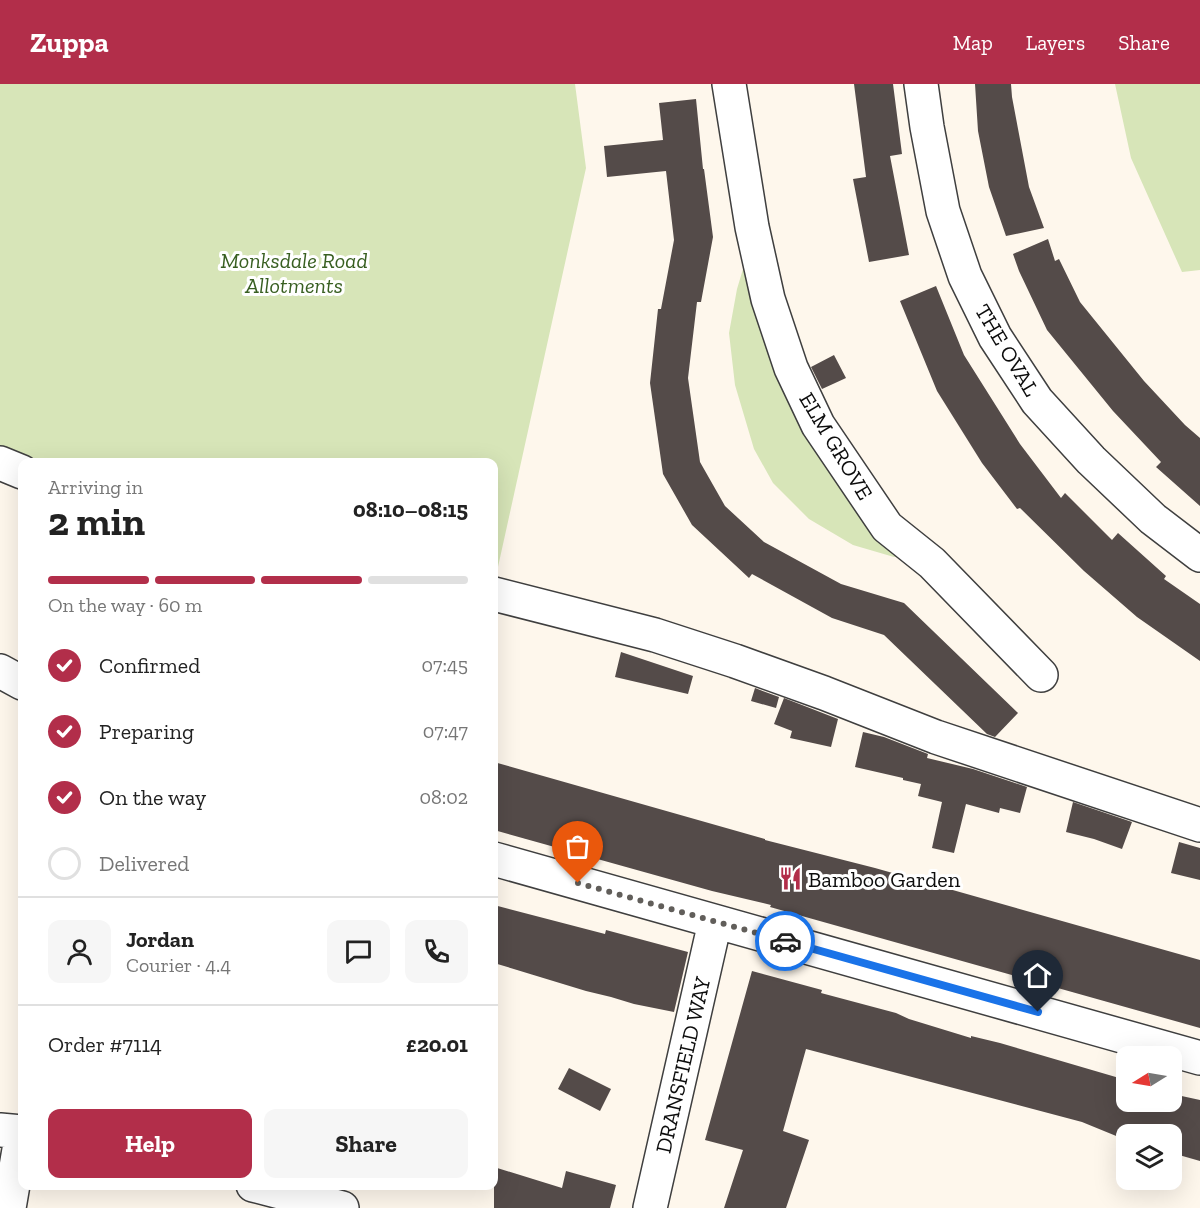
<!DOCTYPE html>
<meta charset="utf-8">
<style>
:root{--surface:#fff;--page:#f6f6f6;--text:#222;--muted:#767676;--line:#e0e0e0;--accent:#b22e4a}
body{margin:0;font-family:"Zilla Slab",serif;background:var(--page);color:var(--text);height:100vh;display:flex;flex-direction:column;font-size:22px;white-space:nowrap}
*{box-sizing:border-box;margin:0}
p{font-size:20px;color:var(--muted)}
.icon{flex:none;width:33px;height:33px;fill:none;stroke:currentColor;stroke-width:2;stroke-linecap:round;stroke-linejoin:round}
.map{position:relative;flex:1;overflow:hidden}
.details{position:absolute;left:18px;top:374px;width:480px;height:732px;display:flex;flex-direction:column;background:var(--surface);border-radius:12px;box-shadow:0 6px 24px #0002}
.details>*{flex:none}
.needle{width:39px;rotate:259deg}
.buttons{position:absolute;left:1116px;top:962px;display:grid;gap:12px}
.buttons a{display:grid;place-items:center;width:66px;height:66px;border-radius:12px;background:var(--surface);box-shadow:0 6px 24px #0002;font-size:30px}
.pin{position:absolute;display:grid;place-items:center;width:51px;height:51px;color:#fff;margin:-62px -26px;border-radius:50% 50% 50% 0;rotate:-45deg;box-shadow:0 0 6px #0007}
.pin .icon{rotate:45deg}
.courier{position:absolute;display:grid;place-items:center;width:60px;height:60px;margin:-30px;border:4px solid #1a73e8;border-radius:50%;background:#fff;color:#222;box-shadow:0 2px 8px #0007}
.head em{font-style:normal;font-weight:800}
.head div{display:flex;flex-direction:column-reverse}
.head{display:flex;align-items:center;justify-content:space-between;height:102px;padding:0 30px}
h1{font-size:39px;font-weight:800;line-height:45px}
.bar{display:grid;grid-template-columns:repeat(4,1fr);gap:9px 6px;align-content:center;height:72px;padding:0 30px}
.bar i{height:8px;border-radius:4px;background:var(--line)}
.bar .selected{background:var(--accent)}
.bar p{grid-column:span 4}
.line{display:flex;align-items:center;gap:15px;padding:0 30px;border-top:2px solid var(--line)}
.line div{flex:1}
.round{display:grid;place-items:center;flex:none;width:63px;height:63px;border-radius:12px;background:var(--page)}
ol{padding:0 30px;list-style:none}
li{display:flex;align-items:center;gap:18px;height:66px}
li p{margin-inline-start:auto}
li .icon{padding:6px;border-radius:50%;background:var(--accent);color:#fff;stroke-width:4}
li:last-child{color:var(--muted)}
li i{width:33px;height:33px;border:3px solid var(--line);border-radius:50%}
.primary-button{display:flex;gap:12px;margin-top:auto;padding:12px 30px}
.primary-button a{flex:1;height:69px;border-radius:12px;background:var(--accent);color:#fff;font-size:24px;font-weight:800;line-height:69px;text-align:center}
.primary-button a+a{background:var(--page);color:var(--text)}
header{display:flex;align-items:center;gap:36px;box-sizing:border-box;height:84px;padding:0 30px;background:var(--accent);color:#fff}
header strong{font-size:28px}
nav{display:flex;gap:33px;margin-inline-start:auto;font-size:21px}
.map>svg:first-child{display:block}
.green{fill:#d7e5b8}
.building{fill:#544b49}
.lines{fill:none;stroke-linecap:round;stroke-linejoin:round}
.minor-casing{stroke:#3f3f3f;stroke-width:36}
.minor{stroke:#fff;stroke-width:33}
.done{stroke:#615e5a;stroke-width:6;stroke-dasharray:0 10.8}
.route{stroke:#1a73e8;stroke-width:8}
.labels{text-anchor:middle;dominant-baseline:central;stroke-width:6;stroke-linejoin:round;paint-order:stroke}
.park-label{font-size:22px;font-style:italic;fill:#385f21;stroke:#fff}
.street-label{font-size:22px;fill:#0c0c0c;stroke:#fff}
.poi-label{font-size:22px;fill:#0c0c0c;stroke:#fff;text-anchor:start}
</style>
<header>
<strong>Zuppa</strong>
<nav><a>Map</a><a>Layers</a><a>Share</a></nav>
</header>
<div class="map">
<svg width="1200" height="1124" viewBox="0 0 1200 1124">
<rect width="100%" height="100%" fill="#fef7ec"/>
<!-- green -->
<path class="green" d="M 0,0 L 575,0 L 586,84 L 494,501 L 494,378 L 33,378 L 0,368 Z
M 1115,0 L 1200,0 L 1200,186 L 1182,188 L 1131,74 Z
M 746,175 L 815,361 L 836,399 L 869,441 L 906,471 L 894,473 L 853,461 L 809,435 L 773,399 L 754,365 L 735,301 L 729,249 L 737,205 Z"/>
<!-- building -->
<path class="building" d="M 854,0 L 893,0 L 902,70 L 890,72 L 909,171 L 869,178 L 853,95 L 866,93 Z
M 975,0 L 1011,0 L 1012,13 L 1029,103 L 1044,144 L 1006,152 L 989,103 L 978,47 Z
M 696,15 L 703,85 L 704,85 L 713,153 L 701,218 L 697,218 L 688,294 L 700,378 L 725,422 L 764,458 L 841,500 L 904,519 L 1018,629 L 995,653 L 987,650 L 884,551 L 832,534 L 752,490 L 749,494 L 692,441 L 663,390 L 650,299 L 658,225 L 661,225 L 674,156 L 666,87 L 607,93 L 604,62 L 663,56 L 659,19 Z
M 1048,155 L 1055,177 L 1059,175 L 1080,218 L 1144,297 L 1185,341 L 1200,354 L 1200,422 L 1156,383 L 1161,378 L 1113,327 L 1047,246 L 1019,187 L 1013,170 Z
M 936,202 L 964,271 L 1020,360 L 1061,414 L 1065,409 L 1112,456 L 1118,449 L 1166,492 L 1164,495 L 1200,520 L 1200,577 L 1137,533 L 1084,487 L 1020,424 L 1017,425 L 982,379 L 937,307 L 900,217 Z
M 834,271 L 846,294 L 822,305 L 811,283 Z
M 621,568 L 693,592 L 688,610 L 615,593 Z
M 755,604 L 779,613 L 776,624 L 751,617 Z
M 784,614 L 838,635 L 831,663 L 790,654 L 792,647 L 774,640 Z
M 863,648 L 884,653 L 928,670 L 927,674 L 973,685 L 1027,703 L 1020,729 L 1000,724 L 999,729 L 966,720 L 954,769 L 932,764 L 942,718 L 918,712 L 921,700 L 903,696 L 903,694 L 855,683 Z
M 494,678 L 765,755 L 765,756 L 875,784 L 1200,876 L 1200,944 L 770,823 L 771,821 L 712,807 L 494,746 Z
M 1073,718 L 1132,738 L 1122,765 L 1094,755 L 1066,748 Z
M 1179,758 L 1200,764 L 1200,796 L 1171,789 Z
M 494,821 L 605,850 L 606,846 L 688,868 L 674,928 L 634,920 L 611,913 L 586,907 L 494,879 Z
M 752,887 L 822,906 L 821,909 L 896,929 L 909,935 L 971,954 L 971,952 L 1000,959 L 1126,996 L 1126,1017 L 1172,1017 L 1172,1008 L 1178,1010 L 1177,1011 L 1200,1016 L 1200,1077 L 1172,1069 L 1172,1050 L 1126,1050 L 1126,1056 L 1082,1038 L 806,965 L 783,1047 L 809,1056 L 786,1124 L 724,1124 L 743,1066 L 705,1056 Z
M 569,984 L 611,1005 L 600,1027 L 558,1005 Z
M 494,1083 L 562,1104 L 566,1087 L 616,1101 L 610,1124 L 494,1124 Z"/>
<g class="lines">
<defs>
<path id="minor" d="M 729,0 L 752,143 L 768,215 L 791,284 L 818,341 L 887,443 L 932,479 L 1041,591
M 921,0 L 927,43 L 943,127 L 965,192 L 995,253 L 1037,317 L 1091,376 L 1153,435 L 1200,471
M 0,379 L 22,388
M 494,510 L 655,551 L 735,577 L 824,609 L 936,653 L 1200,741
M 0,587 L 22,599
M 494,775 L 1200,974
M 0,1046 L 22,1048 L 9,1124
M 253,1101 L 342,1124
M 650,1124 L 715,838"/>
</defs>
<!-- minor casing -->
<use href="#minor" class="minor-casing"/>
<!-- minor -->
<use href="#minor" class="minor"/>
</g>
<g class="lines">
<!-- done -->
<path class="done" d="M 578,799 L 785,857"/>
<!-- route -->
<path class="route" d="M 785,857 L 1038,928"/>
</g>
<!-- icons -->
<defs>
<symbol id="restaurant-bare" viewBox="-9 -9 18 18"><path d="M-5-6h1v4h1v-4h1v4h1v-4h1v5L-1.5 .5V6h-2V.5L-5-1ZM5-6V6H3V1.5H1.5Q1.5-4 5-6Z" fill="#b22e4a" stroke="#fff" stroke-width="2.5" paint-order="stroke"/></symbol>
</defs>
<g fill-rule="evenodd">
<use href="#restaurant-bare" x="774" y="778" width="33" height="33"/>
</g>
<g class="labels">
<!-- park labels -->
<g class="park-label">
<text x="294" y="176">Monksdale Road<tspan x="294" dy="25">Allotments</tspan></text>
</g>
<!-- street labels -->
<g class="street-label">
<text transform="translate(1007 266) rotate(59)">THE OVAL</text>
<text transform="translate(836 362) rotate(59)">ELM GROVE</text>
<text transform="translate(683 981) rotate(-77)">DRANSFIELD WAY</text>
</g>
<!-- poi labels -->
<g class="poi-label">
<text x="808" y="795">Bamboo Garden</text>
</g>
</g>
</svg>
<div class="buttons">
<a><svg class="needle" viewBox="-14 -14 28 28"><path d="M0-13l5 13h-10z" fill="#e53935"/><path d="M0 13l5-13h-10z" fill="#767676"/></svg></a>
<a><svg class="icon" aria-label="layers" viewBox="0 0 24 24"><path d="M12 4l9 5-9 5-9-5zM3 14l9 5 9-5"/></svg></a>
</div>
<div class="pin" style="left:578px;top:799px;background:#ea580c"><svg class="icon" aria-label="bag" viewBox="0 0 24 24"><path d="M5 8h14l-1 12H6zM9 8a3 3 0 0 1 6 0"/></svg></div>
<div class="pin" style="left:1038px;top:928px;background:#1f2937"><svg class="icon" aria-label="home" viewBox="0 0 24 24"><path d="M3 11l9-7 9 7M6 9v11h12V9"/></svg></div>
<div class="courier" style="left:785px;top:857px"><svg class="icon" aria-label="car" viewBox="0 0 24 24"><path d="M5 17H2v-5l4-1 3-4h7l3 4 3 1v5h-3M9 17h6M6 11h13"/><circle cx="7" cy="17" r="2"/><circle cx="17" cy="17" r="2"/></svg></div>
<section class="details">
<div class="head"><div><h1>2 min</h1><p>Arriving in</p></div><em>08:10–08:15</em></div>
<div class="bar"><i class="selected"></i><i class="selected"></i><i class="selected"></i><i></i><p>On the way · 60 m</p></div>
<ol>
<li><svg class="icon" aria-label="check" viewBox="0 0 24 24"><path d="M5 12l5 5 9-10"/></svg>Confirmed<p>07:45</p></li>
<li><svg class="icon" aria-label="check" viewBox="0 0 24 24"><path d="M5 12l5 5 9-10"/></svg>Preparing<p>07:47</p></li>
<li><svg class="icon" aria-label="check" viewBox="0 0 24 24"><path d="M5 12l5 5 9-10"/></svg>On the way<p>08:02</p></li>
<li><i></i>Delivered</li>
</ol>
<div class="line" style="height:108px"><a class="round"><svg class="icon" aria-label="person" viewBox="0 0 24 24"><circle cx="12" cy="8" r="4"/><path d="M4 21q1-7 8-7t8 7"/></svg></a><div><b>Jordan</b><p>Courier · 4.4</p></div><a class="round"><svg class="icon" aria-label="chat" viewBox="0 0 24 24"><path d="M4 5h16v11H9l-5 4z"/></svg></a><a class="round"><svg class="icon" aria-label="phone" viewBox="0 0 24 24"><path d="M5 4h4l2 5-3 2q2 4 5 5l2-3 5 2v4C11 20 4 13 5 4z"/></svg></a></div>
<div class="line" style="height:78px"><div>Order #7114</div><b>£20.01</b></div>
<div class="primary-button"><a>Help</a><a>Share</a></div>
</section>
</div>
